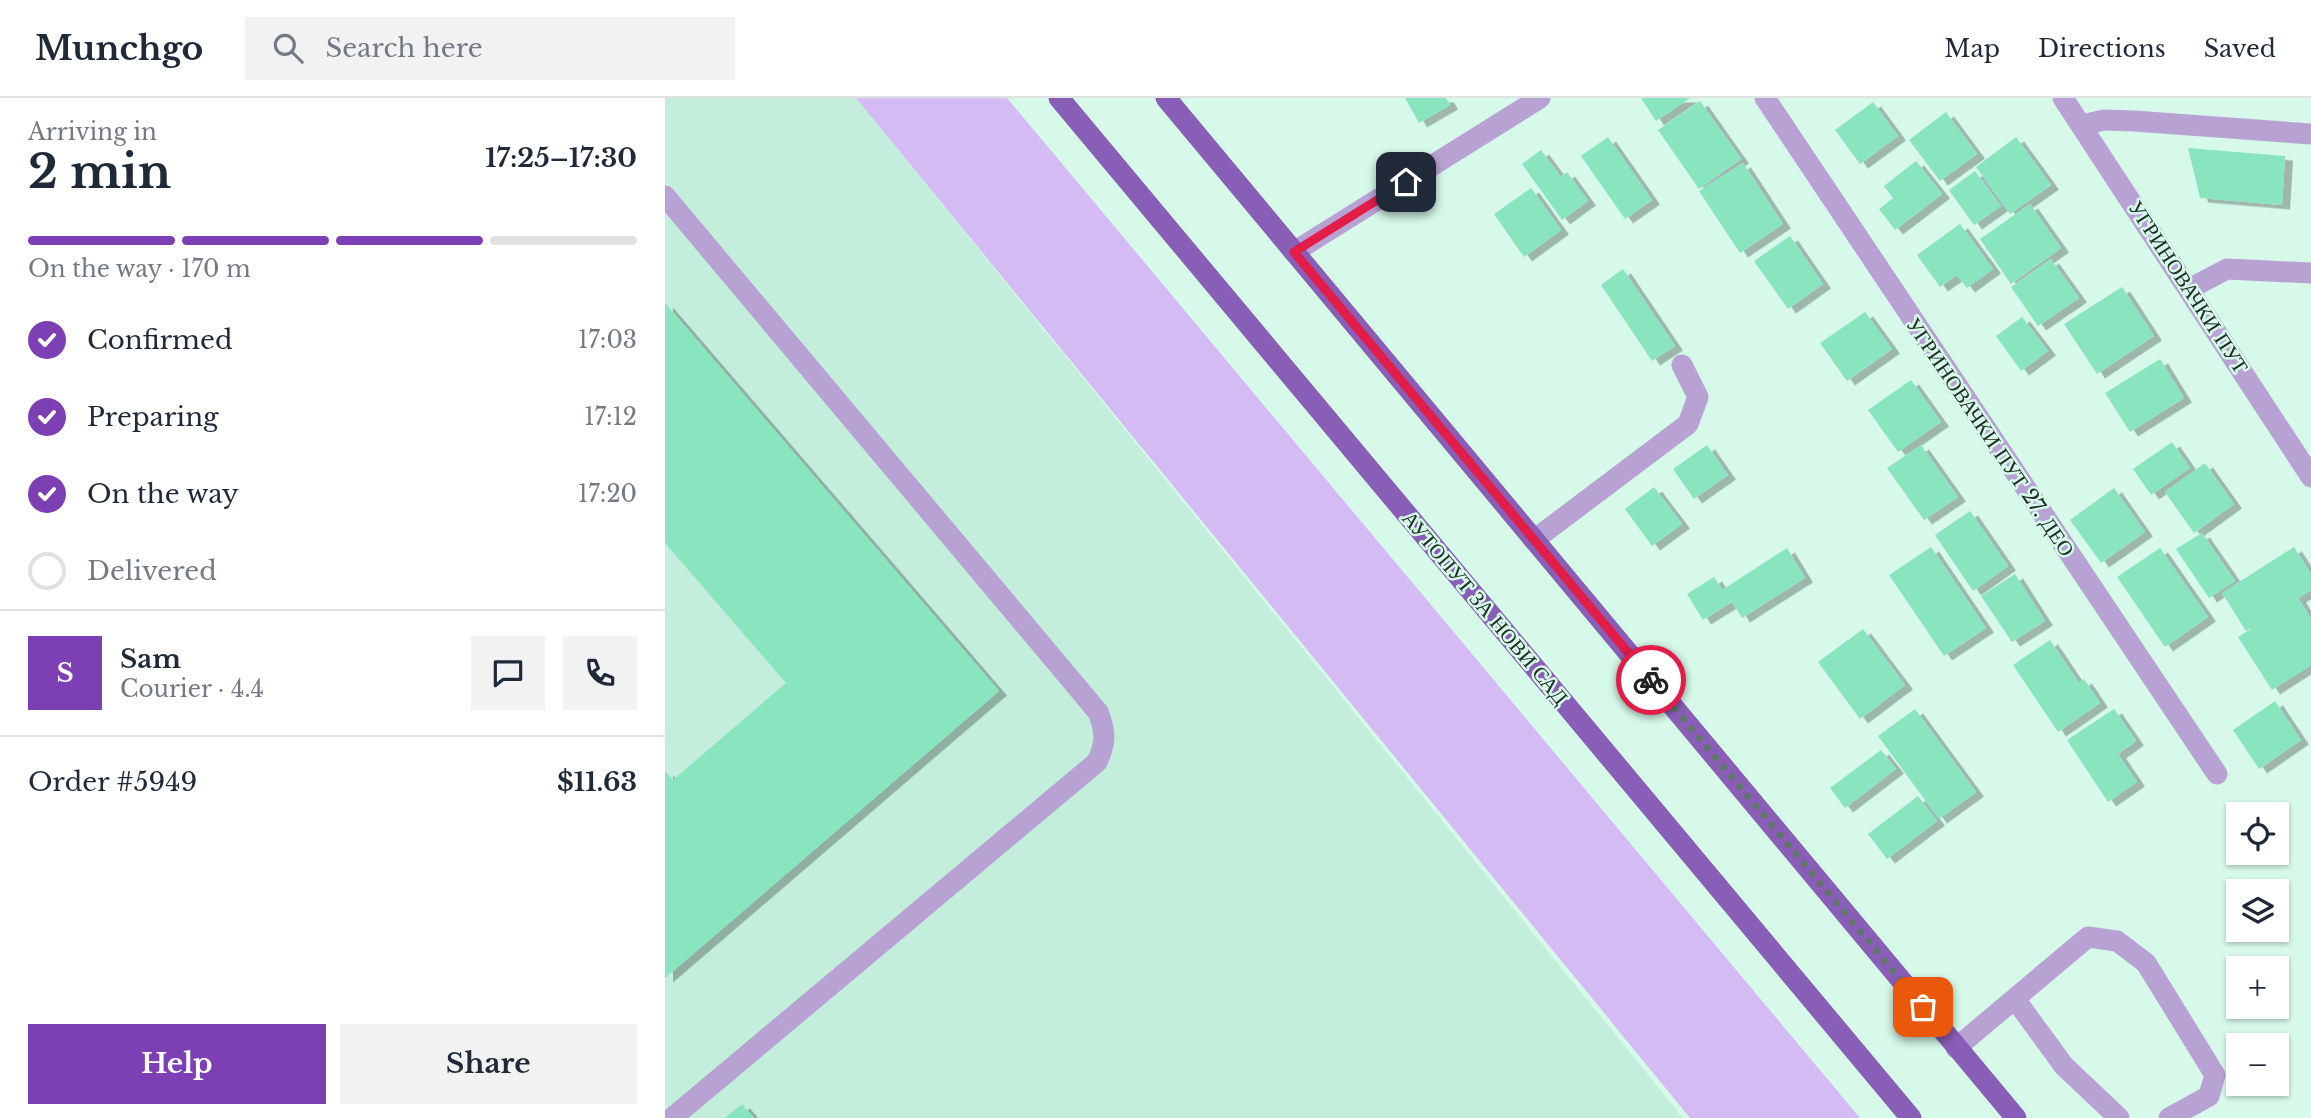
<!DOCTYPE html>
<meta charset="utf-8">
<style>
:root{--surface:#fff;--page:#f2f2f3;--text:#1f2937;--muted:#747a83;--line:#e0e1e3;--accent:#7c3fb4}
body{margin:0;font-family:"Libre Baskerville",serif;background:var(--page);color:var(--text);height:100vh;display:flex;flex-direction:column;font-size:26px;white-space:nowrap}
*{box-sizing:border-box;margin:0}
p{font-size:23px;color:var(--muted)}
.icon{flex:none;width:38px;height:38px;fill:none;stroke:currentColor;stroke-width:2;stroke-linecap:round;stroke-linejoin:round}
.map{position:relative;flex:1;overflow:hidden}
.panel{display:flex;flex-direction:column;background:var(--surface);width:665px}
.panel>*{flex:none}
.tools{position:absolute;left:1561px;top:704px;display:grid;gap:14px}
.tools a{display:grid;place-items:center;width:63px;height:63px;border-radius:0px;background:var(--surface);box-shadow:0 2px 5px #0004;font-size:35px}
.pin{position:absolute;display:grid;place-items:center;width:60px;height:60px;color:#fff;margin:-30px;border-radius:14px;box-shadow:0 4px 10px #0006}
.courier{position:absolute;display:grid;place-items:center;width:70px;height:70px;margin:-35px;border:5px solid #e11d48;border-radius:50%;background:#fff;color:#222;box-shadow:0 2px 9px #0007}
.head em{font-style:normal;font-weight:800}
.head div{display:flex;flex-direction:column-reverse}
.head{display:flex;align-items:center;justify-content:space-between;height:119px;padding:0 28px}
h1{font-size:46px;font-weight:800;line-height:52px}
.bar{display:grid;grid-template-columns:repeat(4,1fr);gap:10px 7px;align-content:center;height:84px;padding:0 28px}
.bar i{height:9px;border-radius:5px;background:var(--line)}
.bar .selected{background:var(--accent)}
.bar p{grid-column:span 4}
.line{display:flex;align-items:center;gap:18px;padding:0 28px;border-top:2px solid var(--line)}
.line div{flex:1}
.round{display:grid;place-items:center;flex:none;width:74px;height:74px;border-radius:0px;background:var(--page)}
ol{padding:0 28px;list-style:none}
li{display:flex;align-items:center;gap:21px;height:77px}
li p{margin-inline-start:auto}
li .icon{padding:7px;border-radius:50%;background:var(--accent);color:#fff;stroke-width:4}
li:last-child{color:var(--muted)}
li i{width:38px;height:38px;border:4px solid var(--line);border-radius:50%}
.primary-button{display:flex;gap:14px;margin-top:auto;padding:14px 28px}
.primary-button a{flex:1;height:80px;border-radius:0px;background:var(--accent);color:#fff;font-size:28px;font-weight:800;line-height:80px;text-align:center}
.primary-button a+a{background:var(--page);color:var(--text)}
header{display:flex;align-items:center;gap:42px;box-sizing:border-box;height:98px;padding:0 35px;background:var(--surface);border-bottom:2px solid var(--line)}
header strong{font-size:33px}
nav{display:flex;gap:38px;margin-inline-start:auto;font-size:24px}
.search{width:490px;height:63px;background:var(--page);display:flex;align-items:center;gap:18px;box-sizing:border-box;padding:0 24px;border-radius:0px;color:var(--muted);font-size:26px}
main{display:flex;flex:1;min-height:0}
.map>svg:first-child{display:block}
.built{fill:#c3eedb}
.green{fill:#d4bbf4}
.building{fill:#89e4c0;filter:url(#shadow)}
.lines{fill:none;stroke-linecap:round;stroke-linejoin:round}
.minor{stroke:#b8a2d3;stroke-width:21}
.major{stroke:#895eb7;stroke-width:21}
.done{stroke:#61756c;stroke-width:7;stroke-dasharray:0 12.6}
.route{stroke:#e11d48;stroke-width:9}
.labels{text-anchor:middle;dominant-baseline:central;stroke-width:5;stroke-linejoin:round;paint-order:stroke}
.street-label{font-size:21px;fill:#212e28;stroke:#d7f9ea}
</style>
<header>
<strong>Munchgo</strong>
<div class="search"><svg class="icon" aria-label="search" viewBox="0 0 24 24"><circle cx="10" cy="10" r="6"/><path d="M15 15l6 6"/></svg>Search here</div>
<nav><a>Map</a><a>Directions</a><a>Saved</a></nav>
</header>
<main>
<section class="panel">
<div class="head"><div><h1>2 min</h1><p>Arriving in</p></div><em>17:25–17:30</em></div>
<div class="bar"><i class="selected"></i><i class="selected"></i><i class="selected"></i><i></i><p>On the way · 170 m</p></div>
<ol>
<li><svg class="icon" aria-label="check" viewBox="0 0 24 24"><path d="M5 12l5 5 9-10"/></svg>Confirmed<p>17:03</p></li>
<li><svg class="icon" aria-label="check" viewBox="0 0 24 24"><path d="M5 12l5 5 9-10"/></svg>Preparing<p>17:12</p></li>
<li><svg class="icon" aria-label="check" viewBox="0 0 24 24"><path d="M5 12l5 5 9-10"/></svg>On the way<p>17:20</p></li>
<li><i></i>Delivered</li>
</ol>
<div class="line" style="height:126px"><b class="round" style="background:var(--accent);color:#fff">S</b><div><b>Sam</b><p>Courier · 4.4</p></div><a class="round"><svg class="icon" aria-label="chat" viewBox="0 0 24 24"><path d="M4 5h16v11H9l-5 4z"/></svg></a><a class="round"><svg class="icon" aria-label="phone" viewBox="0 0 24 24"><path d="M5 4h4l2 5-3 2q2 4 5 5l2-3 5 2v4C11 20 4 13 5 4z"/></svg></a></div>
<div class="line" style="height:91px"><div>Order #5949</div><b>$11.63</b></div>
<div class="primary-button"><a>Help</a><a>Share</a></div>
</section>
<div class="map">
<svg width="1646" height="1020" viewBox="0 0 1646 1020">
<defs>
<filter id="shadow"><feDropShadow dx="8" dy="4.5" stdDeviation="0" flood-color="#0004"/></filter>
</defs>
<rect width="100%" height="100%" fill="#d7f9ea"/>
<!-- built -->
<path class="built" d="M 0,0 L 191,0 L 1018,1020 L 0,1020 Z"/>
<!-- green -->
<path class="green" d="M 191,0 L 342,0 L 1195,1020 L 1025,1020 Z"/>
<!-- building -->
<path class="building" d="M 740,0 L 781,0 L 785,7 L 754,25 Z
M 976,0 L 1025,0 L 991,23 Z
M 1035,3 L 1076,61 L 1034,91 L 993,32 Z
M 1208,4 L 1233,38 L 1195,66 L 1170,32 Z
M 1281,14 L 1312,56 L 1275,83 L 1244,42 Z
M 943,39 L 987,102 L 960,121 L 916,58 Z
M 1351,39 L 1386,87 L 1345,116 L 1311,69 Z
M 1523,50 L 1620,58 L 1617,107 L 1535,100 Z
M 876,52 L 896,79 L 902,74 L 923,103 L 897,122 L 857,66 Z
M 1251,63 L 1277,96 L 1230,132 L 1214,111 L 1228,100 L 1219,88 Z
M 1078,65 L 1118,126 L 1075,155 L 1034,93 Z
M 1310,73 L 1336,108 L 1309,127 L 1284,92 Z
M 866,90 L 896,132 L 859,159 L 829,116 Z
M 1365,106 L 1396,150 L 1346,186 L 1315,141 Z
M 1295,126 L 1328,171 L 1302,190 L 1292,177 L 1275,189 L 1252,157 Z
M 1125,138 L 1158,186 L 1123,211 L 1089,163 Z
M 1386,161 L 1414,200 L 1373,228 L 1346,189 Z
M 958,171 L 1010,248 L 987,263 L 936,187 Z
M 1457,189 L 1489,238 L 1432,276 L 1399,226 Z
M 0,205 L 334,593 L 0,880 L 0,673 L 8,682 L 121,585 L 0,445 Z
M 1200,214 L 1227,251 L 1182,283 L 1155,245 Z
M 1357,219 L 1383,253 L 1356,273 L 1331,238 Z
M 1495,261 L 1519,300 L 1465,334 L 1440,295 Z
M 1246,282 L 1276,324 L 1233,354 L 1203,312 Z
M 1507,344 L 1525,370 L 1486,397 L 1468,371 Z
M 1042,347 L 1063,377 L 1029,401 L 1008,371 Z
M 1256,347 L 1293,399 L 1259,422 L 1222,370 Z
M 1540,365 L 1569,406 L 1529,435 L 1500,394 Z
M 989,389 L 1017,426 L 987,448 L 960,411 Z
M 1449,390 L 1480,434 L 1436,465 L 1405,422 Z
M 1305,413 L 1343,468 L 1308,493 L 1270,437 Z
M 1537,435 L 1570,483 L 1544,500 L 1511,451 Z
M 1266,449 L 1321,530 L 1279,558 L 1224,477 Z
M 1629,449 L 1646,476 L 1646,492 L 1633,500 L 1646,521 L 1646,567 L 1607,592 L 1573,539 L 1618,511 L 1581,533 L 1557,495 Z
M 1122,450 L 1140,480 L 1077,520 L 1067,504 L 1038,522 L 1022,496 L 1049,479 L 1057,492 Z
M 1495,450 L 1543,519 L 1500,549 L 1452,479 Z
M 1350,476 L 1380,523 L 1347,544 L 1316,498 Z
M 1198,531 L 1240,587 L 1195,621 L 1153,564 Z
M 1385,542 L 1414,585 L 1419,581 L 1435,605 L 1393,634 L 1348,567 Z
M 1610,603 L 1636,642 L 1594,671 L 1568,632 Z
M 1250,611 L 1311,694 L 1274,721 L 1213,638 Z
M 1449,611 L 1471,643 L 1453,656 L 1472,684 L 1443,704 L 1402,642 Z
M 1216,652 L 1231,671 L 1180,710 L 1165,690 Z
M 1253,698 L 1272,723 L 1222,761 L 1203,736 Z
M 77,1006 L 89,1020 L 60,1020 Z"/>
<g class="lines">
<!-- minor -->
<path class="minor" d="M 1100,0 L 1552,676
M 1398,0 L 1646,379
M 1417,27 L 1439,22 L 1469,23 L 1646,36
M 0,98 L 433,614 C 441,634 441,645 432,664 L 7,1020
M 629,154 L 875,0
M 1524,191 L 1562,171 L 1646,175
M 869,442 L 1023,326 L 1033,299 L 1017,267
M 1350,901 L 1399,968 L 1454,1020
M 1291,950 L 1423,839 L 1452,843 L 1481,865 L 1550,977 L 1544,998 L 1504,1020"/>
<!-- major -->
<path class="major" d="M 394,0 L 1246,1020
M 501,0 L 1351,1020"/>
</g>
<g class="lines">
<!-- done -->
<path class="done" d="M 986,582 L 1258,909"/>
<!-- route -->
<path class="route" d="M 741,84 L 629,154 L 986,582"/>
</g>
<g class="labels">
<!-- street labels -->
<g class="street-label">
<text transform="translate(1523 189) rotate(57)">УГРИНОВАЧКИ ПУТ</text>
<text transform="translate(1325 339) rotate(56)">УГРИНОВАЧКИ ПУТ 27. ДЕО</text>
<text transform="translate(820 510) rotate(50)">АУТОПУТ ЗА НОВИ САД</text>
</g>
</g>
</svg>
<div class="tools">
<a><svg class="icon" aria-label="locate" viewBox="0 0 24 24"><circle cx="12" cy="12" r="6"/><path d="M12 2v4M12 18v4M2 12h4M18 12h4"/></svg></a>
<a><svg class="icon" aria-label="layers" viewBox="0 0 24 24"><path d="M12 4l9 5-9 5-9-5zM3 14l9 5 9-5"/></svg></a>
<a>+</a>
<a>−</a>
</div>
<div class="pin" style="left:1258px;top:909px;background:#ea580c"><svg class="icon" aria-label="bag" viewBox="0 0 24 24"><path d="M5 8h14l-1 12H6zM9 8a3 3 0 0 1 6 0"/></svg></div>
<div class="pin" style="left:741px;top:84px;background:#1f2937"><svg class="icon" aria-label="home" viewBox="0 0 24 24"><path d="M3 11l9-7 9 7M6 9v11h12V9"/></svg></div>
<div class="courier" style="left:986px;top:582px"><svg class="icon" aria-label="bike" viewBox="0 0 24 24"><circle cx="6" cy="16" r="4"/><circle cx="18" cy="16" r="4"/><path d="M6 16l4-8h5l3 8M10 8l3 8H6M13 5h3"/></svg></div>
</div>
</main>
